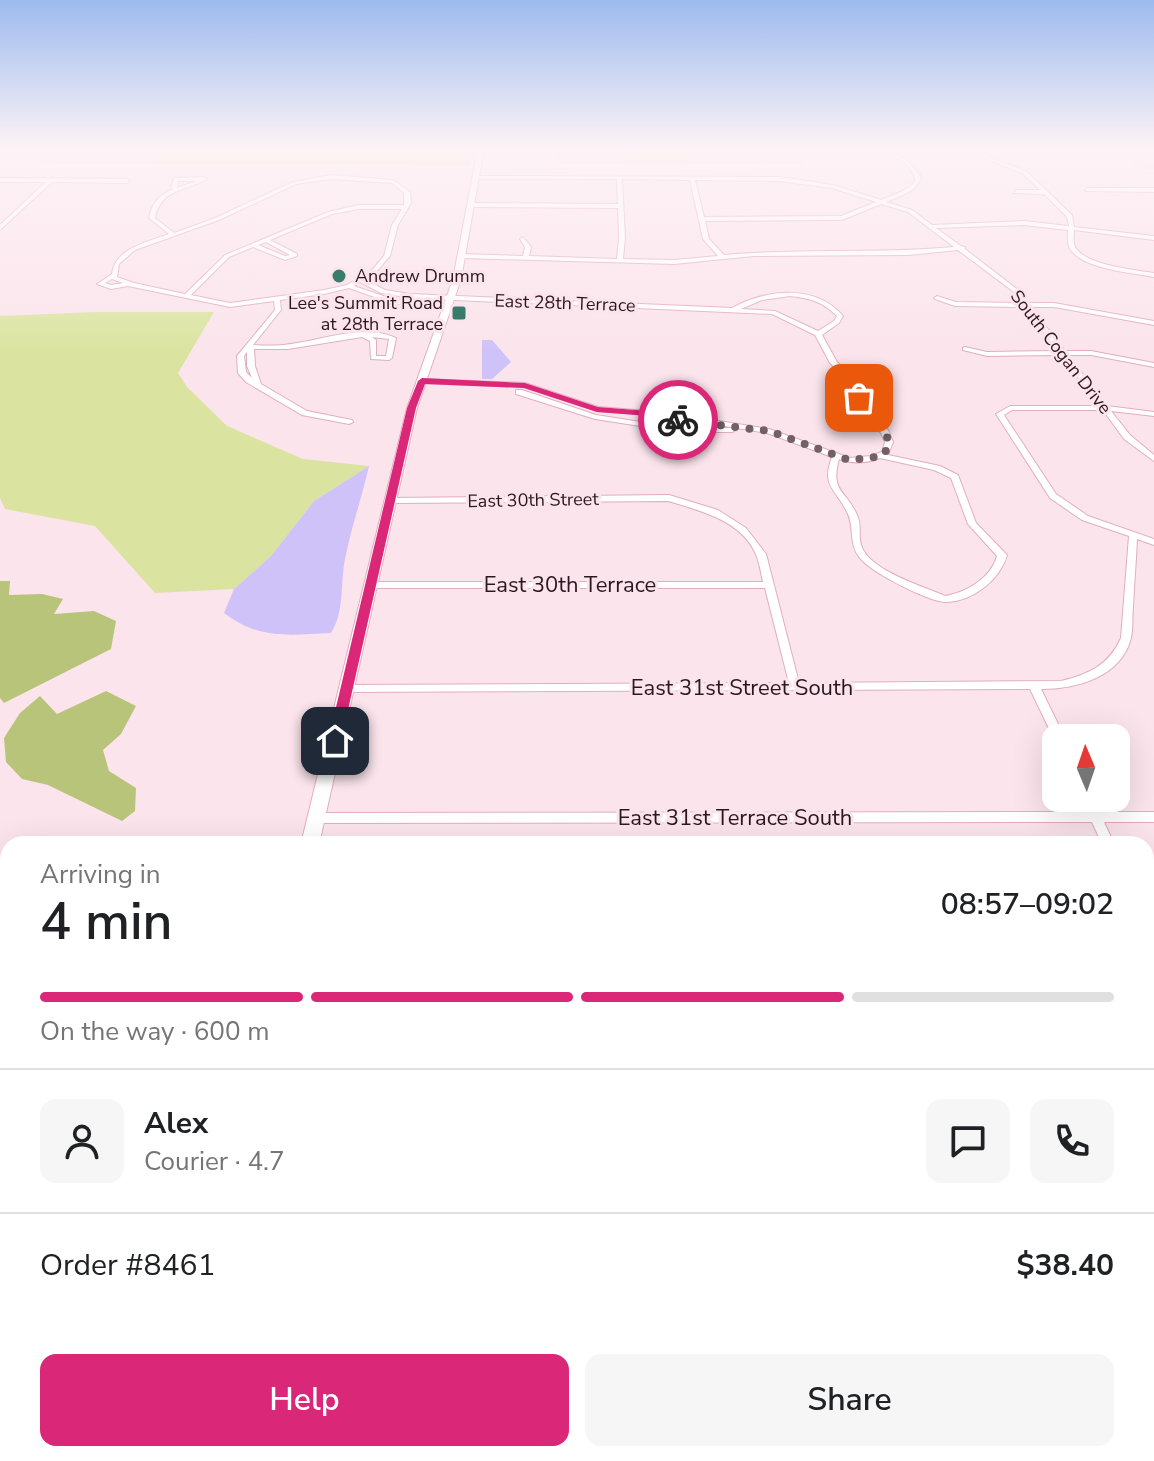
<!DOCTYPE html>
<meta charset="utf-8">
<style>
:root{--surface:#fff;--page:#f6f6f6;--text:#202124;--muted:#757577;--line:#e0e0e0;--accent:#db2777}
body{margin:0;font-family:"Nunito Sans",sans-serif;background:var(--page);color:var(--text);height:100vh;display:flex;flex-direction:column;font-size:30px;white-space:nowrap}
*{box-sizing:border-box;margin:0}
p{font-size:26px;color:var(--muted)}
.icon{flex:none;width:44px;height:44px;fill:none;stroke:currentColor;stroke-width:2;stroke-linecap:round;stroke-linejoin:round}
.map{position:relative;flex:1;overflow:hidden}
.drawer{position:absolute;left:0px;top:836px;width:1154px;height:626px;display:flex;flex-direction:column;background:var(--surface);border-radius:24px 24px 0 0;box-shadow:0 8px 32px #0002}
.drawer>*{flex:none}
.needle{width:52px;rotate:358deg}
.fabs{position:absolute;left:1042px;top:724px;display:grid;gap:16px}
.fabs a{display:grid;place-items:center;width:88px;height:88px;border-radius:16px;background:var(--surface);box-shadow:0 8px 32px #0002;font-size:40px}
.pin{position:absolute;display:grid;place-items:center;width:68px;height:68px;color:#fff;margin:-34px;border-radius:16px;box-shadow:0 4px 12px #0006}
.courier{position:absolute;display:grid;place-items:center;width:80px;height:80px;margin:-40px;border:6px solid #db2777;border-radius:50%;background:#fff;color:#222;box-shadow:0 2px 10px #0007}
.headline em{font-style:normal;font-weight:600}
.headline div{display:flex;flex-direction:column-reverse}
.headline{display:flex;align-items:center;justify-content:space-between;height:136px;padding:0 40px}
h1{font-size:52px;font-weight:600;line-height:60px}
.bar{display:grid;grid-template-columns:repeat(4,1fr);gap:12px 8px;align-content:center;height:96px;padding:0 40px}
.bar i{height:10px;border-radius:6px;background:var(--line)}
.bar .on{background:var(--accent)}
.bar p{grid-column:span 4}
.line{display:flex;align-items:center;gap:20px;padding:0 40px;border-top:2px solid var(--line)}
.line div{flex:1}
.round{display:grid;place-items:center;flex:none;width:84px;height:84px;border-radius:16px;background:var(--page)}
.primary-button{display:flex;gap:16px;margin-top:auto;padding:16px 40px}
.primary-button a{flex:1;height:92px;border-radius:16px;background:var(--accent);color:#fff;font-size:32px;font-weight:600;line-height:92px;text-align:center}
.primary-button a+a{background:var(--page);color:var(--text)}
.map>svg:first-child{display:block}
.built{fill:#efd4dd}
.green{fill:#dae4a0}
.forest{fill:#b9c47b}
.water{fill:#cec2f8}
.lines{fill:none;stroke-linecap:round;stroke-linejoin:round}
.street-casing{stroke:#e2adc0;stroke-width:2}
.secondary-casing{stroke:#e2adc0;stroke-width:2}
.street{fill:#fff;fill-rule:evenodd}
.secondary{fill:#fff;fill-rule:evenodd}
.route{fill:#db2777}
.done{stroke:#745f67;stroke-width:8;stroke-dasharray:0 14.4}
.poi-dot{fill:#3a7c6c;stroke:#fbe4ec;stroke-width:3}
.labels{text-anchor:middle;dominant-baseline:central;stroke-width:6;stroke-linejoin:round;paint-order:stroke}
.far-poi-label{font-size:18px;fill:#2b171f;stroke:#fbe4ec;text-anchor:start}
.far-street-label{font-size:18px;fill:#2b171f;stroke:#fbe4ec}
.street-label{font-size:22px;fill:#2b171f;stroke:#fbe4ec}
</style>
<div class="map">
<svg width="1154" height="1461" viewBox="0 0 1154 1461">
<rect width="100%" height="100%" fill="#fbe4ec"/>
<!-- built -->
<path class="built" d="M 0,148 L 164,148 L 149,164 L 0,163 Z
M 489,148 L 796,148 L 804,164 L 556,164 L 556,148 Z
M 1113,148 L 1152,148 L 1154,169 L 1140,169 Z"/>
<!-- green -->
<path class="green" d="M 164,148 L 474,148 L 470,165 L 149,164 Z
M 627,148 L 682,148 L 684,161 L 628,161 Z
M 96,312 L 214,312 L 178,373 L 187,387 L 227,426 L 303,459 L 369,466 L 314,501 L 271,556 L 234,589 L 155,593 L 95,526 L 5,509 L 0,498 L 0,316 Z
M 0,1303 L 8,1304 L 8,1454 L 146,1454 L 144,1461 L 0,1461 Z
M 196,1454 L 417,1454 L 414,1461 L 194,1461 Z"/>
<!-- forest -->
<path class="forest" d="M 0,581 L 10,581 L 9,595 L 42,594 L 63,599 L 54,614 L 94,611 L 116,621 L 111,649 L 4,703 L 0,698 Z
M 106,691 L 136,706 L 121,734 L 103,750 L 109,771 L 136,788 L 135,811 L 122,821 L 48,785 L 22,779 L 6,762 L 4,738 L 20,713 L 40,696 L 57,714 Z"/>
<!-- water -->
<path class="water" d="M 482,340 L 492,340 L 511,362 L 492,379 L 482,379 Z
M 369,466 C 362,497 351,528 345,559 C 340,584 345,611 331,633 C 288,635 260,640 224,613 L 234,589 L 271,556 L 314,501 Z"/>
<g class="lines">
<defs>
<path id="street" d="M 873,148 C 894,148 909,160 921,177 C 918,192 898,197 886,202 L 912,210 L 932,225 L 1024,221 L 1069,226 L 1067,217 L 1044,194 L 1014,193 L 1016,190 L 1040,190 L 1022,173 L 960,148 L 965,148 L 1026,171 L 1072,215 L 1074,227 L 1154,236 L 1154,240 L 1074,230 C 1074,234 1073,240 1074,244 C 1080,265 1135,270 1154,273 L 1154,277 C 1133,273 1082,269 1070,249 C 1067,242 1068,237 1068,230 L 1024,225 L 936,228 L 961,246 L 965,247 L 965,249 L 1018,290 L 1028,303 L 1054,303 L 1154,321 L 1154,325 L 1054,307 L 1031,307 L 1065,351 L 1091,351 L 1154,363 L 1154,367 L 1091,355 L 1068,355 L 1107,406 L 1154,412 L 1154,416 L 1111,411 L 1130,435 L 1154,455 L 1154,461 L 1124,439 L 1103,410 L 1012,410 L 1004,415 L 1056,494 L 1088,516 L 1154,539 L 1154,545 L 1137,539 C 1136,562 1134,585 1133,607 C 1132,617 1133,629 1131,638 C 1121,678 1075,689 1041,689 L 1065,738 L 1056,738 L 1055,741 L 1030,689 L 343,692 L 342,689 L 343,686 L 347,685 L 789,683 L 765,588 L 371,588 L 366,585 L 371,582 L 763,582 C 761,574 760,565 757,557 C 744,521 701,511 668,501 L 388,503 L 387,501 L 391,498 L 669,495 L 718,510 L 746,528 L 766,554 L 799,683 L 1061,681 C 1089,674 1109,665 1121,638 L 1129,536 L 1082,520 L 1050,498 L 996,414 L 1010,406 L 1099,406 L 1061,355 L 987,356 L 963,350 L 963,348 L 965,347 L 987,352 L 1058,351 L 1025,307 L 955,306 L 935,299 L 934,298 L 937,296 L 956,302 L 1022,303 L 1014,292 L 958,250 L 909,255 L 754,256 L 674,264 L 461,258 L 458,256 L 461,254 L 523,256 L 525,247 L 520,239 L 523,237 L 531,247 L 529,256 L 617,259 L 619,238 L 618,208 L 471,207 L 468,205 L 471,203 L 618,204 L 617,179 L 476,179 L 474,176 L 779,177 L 833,185 L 881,200 L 903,191 L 915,182 L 915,177 L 906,163 L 879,149 L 833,158 L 831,157 ZM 622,179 L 690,180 L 703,239 L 718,256 L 674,260 L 623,259 L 625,238 ZM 695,180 L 779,181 L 832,188 L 876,202 L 841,216 L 704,217 ZM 881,204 L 908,212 L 954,247 C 877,254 800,248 724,255 L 709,239 L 705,221 L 842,220 Z
M 1047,148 L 1054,148 L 1079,154 L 1077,155 Z
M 331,175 L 393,180 L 410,192 L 411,203 L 398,225 L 390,256 L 377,271 L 364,279 L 385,290 L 410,294 L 732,308 C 766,289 816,284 843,316 L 839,323 L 822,335 L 837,362 L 851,376 L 872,417 L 888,430 L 893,442 L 888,455 L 940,466 L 958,475 L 976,523 L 1005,553 L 1007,555 C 1000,580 973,601 947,602 C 931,603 870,572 860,558 C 848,544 855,527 847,512 C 835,488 821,486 832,457 L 767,433 L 719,425 L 689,424 L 649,415 L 597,411 L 524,387 L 422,383 L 418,381 L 422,379 L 525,383 L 598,407 L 649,411 L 689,420 L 719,421 L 769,429 L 850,458 L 871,456 L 882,452 L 885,442 L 881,433 L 865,418 L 844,377 L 830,363 L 815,335 L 772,314 L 410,298 L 381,293 L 360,282 L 354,286 L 395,300 L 441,303 L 444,305 L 441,307 L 394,304 L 349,288 L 324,294 L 280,300 L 281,310 L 253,345 C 267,346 282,346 297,343 C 328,338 366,324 396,338 L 392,358 L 389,360 L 371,359 L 370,341 L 362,337 L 288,349 L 254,349 L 255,366 L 261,384 L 307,411 L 352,420 L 353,422 L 349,424 L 302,415 L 246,382 L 238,373 L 237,356 L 275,310 L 274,301 L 230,307 L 128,286 L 111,289 L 97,284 L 112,274 C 115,248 147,242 169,234 L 149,218 C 152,203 159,195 173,189 L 171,188 L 174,178 L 204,177 L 207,179 C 186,191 160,189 155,218 L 174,233 L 215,218 L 293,182 ZM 331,179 L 392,183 L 404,193 L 404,205 L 359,205 L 328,212 L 225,255 L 185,294 L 134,283 L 117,277 L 119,264 L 135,250 L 219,220 L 296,184 ZM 178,181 L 197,181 L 177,188 ZM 359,209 L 402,209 L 392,225 L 384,256 L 373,269 L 347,285 L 324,290 L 230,303 L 191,295 L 229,257 L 253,247 L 285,260 L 297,256 L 297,254 L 270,240 L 332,214 ZM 266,242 L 290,255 L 285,256 L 258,245 ZM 112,279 L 123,283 L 111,285 L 105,283 ZM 790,296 C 810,298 823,302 837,316 L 834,321 L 818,331 L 775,311 L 741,309 L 762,300 ZM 372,337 L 389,339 L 386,356 L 376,356 L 376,340 ZM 247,352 L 247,366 L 252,378 L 246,372 L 244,356 ZM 880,458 L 934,470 L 951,478 L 968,524 L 997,556 C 991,578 967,592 945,596 C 923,586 869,571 861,545 C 858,535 862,525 857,515 C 846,489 830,493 839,459 C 852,464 867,463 880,458 Z
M 0,178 L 127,179 L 130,181 L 127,183 L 52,182 L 0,230 L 0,225 L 46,182 L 0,182 Z
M 1087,188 L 1154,188 L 1154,192 L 1085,191 Z
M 516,390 L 522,390 L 596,415 L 679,428 L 732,428 L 736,430 L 732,432 L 679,432 L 595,419 L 516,394 Z
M 1082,798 L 1094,798 L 1100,812 L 1154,812 L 1154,822 L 1104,822 L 1114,844 L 1102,844 L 1092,822 L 316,823 L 312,822 L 310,818 L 312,814 L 316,813 L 1088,812 Z
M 1146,931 L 1151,933 L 1154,942 L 1154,973 L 1149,972 L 1146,962 Z
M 1146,998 L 1154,999 L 1154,1013 L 1146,1012 Z
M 593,1454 L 611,1454 L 610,1461 L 592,1461 Z
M 878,1454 L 896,1454 L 895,1461 L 877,1461 Z"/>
<path id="secondary" d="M 478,148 L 484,148 L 461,279 L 417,408 L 319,844 L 301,844 L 407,408 L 453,279 Z
M 154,1454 L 182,1454 L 180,1461 L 152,1461 Z"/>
</defs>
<!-- street casing -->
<use href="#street" class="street-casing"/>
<!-- secondary casing -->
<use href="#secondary" class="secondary-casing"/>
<!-- street -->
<use href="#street" class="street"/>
<!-- secondary -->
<use href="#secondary" class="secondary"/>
</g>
<!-- sky -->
<linearGradient id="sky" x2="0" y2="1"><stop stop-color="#9dbaee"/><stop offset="0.42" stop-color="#fdf3f6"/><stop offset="1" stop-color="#fdf3f6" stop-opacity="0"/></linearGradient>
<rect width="1154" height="352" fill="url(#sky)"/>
<!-- route -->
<path class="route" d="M 422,378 L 525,383 L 598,407 L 649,411 L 682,420 L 678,422 L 649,416 L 597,412 L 524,388 L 425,384 L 416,408 L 341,741 L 335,746 L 328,741 L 407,408 L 418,381 Z"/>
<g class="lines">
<!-- done -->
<path class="done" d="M 678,420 L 769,431 L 849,460 L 872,458 L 885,453 L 889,442 L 885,432 L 869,418 L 859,398"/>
</g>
<!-- markers -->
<g class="poi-dot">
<circle cx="339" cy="276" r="8"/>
<rect x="451" y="305" width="16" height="16" rx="4"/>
</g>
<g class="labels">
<!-- far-poi labels -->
<g class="far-poi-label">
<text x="355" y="276">Andrew Drumm</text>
<text x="443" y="303" text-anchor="end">Lee's Summit Road<tspan x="443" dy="21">at 28th Terrace</tspan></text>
</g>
<!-- far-street labels -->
<g class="far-street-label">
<text transform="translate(565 303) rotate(2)">East 28th Terrace</text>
<text transform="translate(1061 352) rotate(52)">South Cogan Drive</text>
<text transform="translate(533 500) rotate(-1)">East 30th Street</text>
</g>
<!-- street labels -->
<g class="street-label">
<text x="570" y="585">East 30th Terrace</text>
<text x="742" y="688">East 31st Street South</text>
<text x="735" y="818">East 31st Terrace South</text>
</g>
</g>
</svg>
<div class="fabs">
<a><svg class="needle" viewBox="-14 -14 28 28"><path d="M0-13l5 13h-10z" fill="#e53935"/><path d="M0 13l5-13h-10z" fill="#757577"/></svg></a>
</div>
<div class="pin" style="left:859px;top:398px;background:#ea580c"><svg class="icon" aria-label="bag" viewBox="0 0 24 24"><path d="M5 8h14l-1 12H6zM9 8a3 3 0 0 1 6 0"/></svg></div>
<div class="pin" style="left:335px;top:741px;background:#1f2937"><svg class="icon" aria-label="home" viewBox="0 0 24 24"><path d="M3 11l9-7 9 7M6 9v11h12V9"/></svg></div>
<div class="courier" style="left:678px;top:420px"><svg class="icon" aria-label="bike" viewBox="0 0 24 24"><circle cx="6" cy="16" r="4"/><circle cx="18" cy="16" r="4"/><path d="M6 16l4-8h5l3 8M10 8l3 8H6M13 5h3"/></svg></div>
<section class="drawer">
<div class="headline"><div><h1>4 min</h1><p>Arriving in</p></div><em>08:57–09:02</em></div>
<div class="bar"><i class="on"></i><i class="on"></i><i class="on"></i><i></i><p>On the way · 600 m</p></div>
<div class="line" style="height:144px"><a class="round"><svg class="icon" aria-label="person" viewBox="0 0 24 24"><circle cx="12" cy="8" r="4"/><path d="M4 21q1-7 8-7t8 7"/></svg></a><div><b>Alex</b><p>Courier · 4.7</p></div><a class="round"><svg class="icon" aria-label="chat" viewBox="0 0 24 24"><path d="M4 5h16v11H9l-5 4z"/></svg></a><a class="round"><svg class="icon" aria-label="phone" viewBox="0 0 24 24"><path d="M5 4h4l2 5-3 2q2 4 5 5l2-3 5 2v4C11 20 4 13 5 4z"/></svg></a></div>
<div class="line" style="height:104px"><div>Order #8461</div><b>$38.40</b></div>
<div class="primary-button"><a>Help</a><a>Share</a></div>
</section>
</div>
